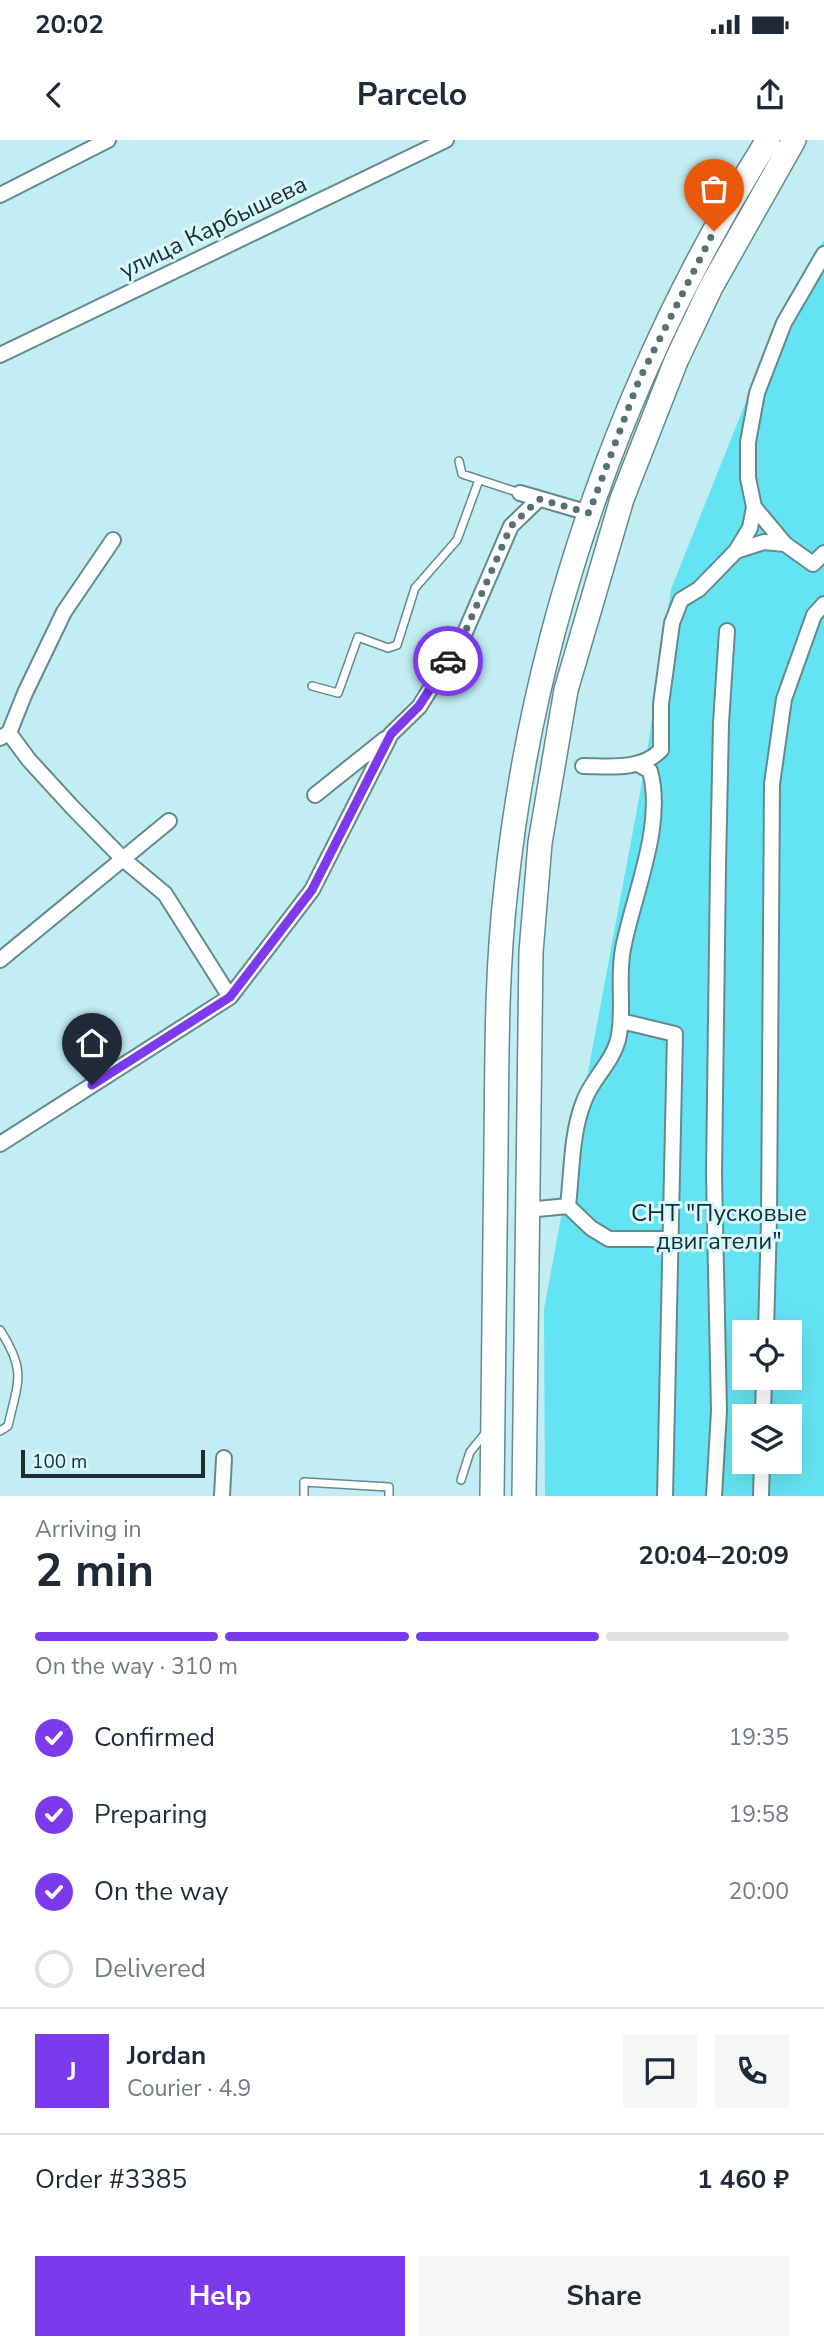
<!DOCTYPE html>
<meta charset="utf-8">
<style>
:root{--surface:#fff;--page:#f6f6f7;--text:#1f2937;--muted:#747a83;--line:#e0e1e3;--accent:#7c3aed}
body{margin:0;font-family:"Nunito Sans",sans-serif;background:var(--page);color:var(--text);height:100vh;display:flex;flex-direction:column;font-size:26px;white-space:nowrap}
*{box-sizing:border-box;margin:0}
p{font-size:23px;color:var(--muted)}
.icon{flex:none;width:38px;height:38px;fill:none;stroke:currentColor;stroke-width:2;stroke-linecap:round;stroke-linejoin:round}
.map{position:relative;height:1356px;overflow:hidden}
.sheet{display:flex;flex-direction:column;background:var(--surface);flex:1}
.sheet>*{flex:none}
.tools{position:absolute;left:732px;top:1180px;display:grid;gap:14px}
.tools a{display:grid;place-items:center;width:70px;height:70px;border-radius:0px;background:var(--surface);box-shadow:0 7px 28px #0002;font-size:35px}
.scale{position:absolute;left:21px;bottom:18px;width:184px;box-sizing:border-box;padding-left:7px;border:4px solid #1d2d30;border-top:0;font-size:19px;line-height:24px;white-space:nowrap;color:#1d2d30;-webkit-text-stroke:5px #d6f9fd;paint-order:stroke}
.pin{position:absolute;display:grid;place-items:center;width:60px;height:60px;color:#fff;margin:-72px -30px;border-radius:50% 50% 50% 0;rotate:-45deg;box-shadow:0 0 7px #0007}
.pin .icon{rotate:45deg}
.courier{position:absolute;display:grid;place-items:center;width:70px;height:70px;margin:-35px;border:5px solid #7c3aed;border-radius:50%;background:#fff;color:#222;box-shadow:0 2px 9px #0007}
.summary em{font-style:normal;font-weight:700}
.summary div{display:flex;flex-direction:column-reverse}
.summary{display:flex;align-items:center;justify-content:space-between;height:119px;padding:0 35px}
h1{font-size:46px;font-weight:700;line-height:52px}
.bar{display:grid;grid-template-columns:repeat(4,1fr);gap:10px 7px;align-content:center;height:84px;padding:0 35px}
.bar i{height:9px;border-radius:5px;background:var(--line)}
.bar .on{background:var(--accent)}
.bar p{grid-column:span 4}
.line{display:flex;align-items:center;gap:18px;padding:0 35px;border-top:2px solid var(--line)}
.line div{flex:1}
.round{display:grid;place-items:center;flex:none;width:74px;height:74px;border-radius:0px;background:var(--page)}
ol{padding:0 35px;list-style:none}
li{display:flex;align-items:center;gap:21px;height:77px}
li p{margin-inline-start:auto}
li .icon{padding:7px;border-radius:50%;background:var(--accent);color:#fff;stroke-width:4}
li:last-child{color:var(--muted)}
li i{width:38px;height:38px;border:4px solid var(--line);border-radius:50%}
.action{display:flex;gap:14px;margin-top:auto;padding:14px 35px}
.action a{flex:1;height:80px;border-radius:0px;background:var(--accent);color:#fff;font-size:28px;font-weight:700;line-height:80px;text-align:center}
.action a+a{background:var(--page);color:var(--text)}
.status{display:flex;justify-content:space-between;align-items:center;height:49px;padding:0 35px;background:var(--surface);direction:ltr}
.status svg{height:19px;fill:currentColor}
header{display:flex;justify-content:space-between;align-items:center;height:91px;padding:0 35px;background:var(--surface);font-size:32px;font-weight:700}
.map>svg:first-child{display:block}
.green{fill:#64e4f2;fill-rule:evenodd}
.lines{fill:none;stroke-linecap:round;stroke-linejoin:round}
.service-casing{stroke:#628a8f;stroke-width:10}
.minor-casing{stroke:#628a8f;stroke-width:18}
.trunk-casing{stroke:#628a8f;stroke-width:26}
.service{stroke:#fff;stroke-width:7}
.minor{stroke:#fff;stroke-width:14}
.trunk{stroke:#fff;stroke-width:23}
.done{stroke:#577074;stroke-width:7;stroke-dasharray:0 12.6}
.route{stroke:#7c3aed;stroke-width:9}
.labels{text-anchor:middle;dominant-baseline:central;stroke-width:6;stroke-linejoin:round;paint-order:stroke}
.street-label{font-size:24px;fill:#1d2d30;stroke:#d6f9fd}
.park-label{font-size:24px;fill:#162d30;stroke:#d6f9fd}
</style>
<div class="status"><b>20:02</b><svg viewBox="0 0 49 12"><path d="M0 12V9h3v3zM5 12V6h3v6zM10 12V3h3v9zM15 12V0h3v12zM26 1h20v11H26zM47 4h2v5h-2z"/></svg></div>
<header><svg class="icon" aria-label="back" viewBox="0 0 24 24"><path d="M15 5l-7 7 7 7"/></svg>Parcelo<svg class="icon" aria-label="share" viewBox="0 0 24 24"><path d="M12 15V3M7 8l5-5 5 5M5 13v7h14v-7"/></svg></header>
<div class="map">
<svg width="824" height="1356" viewBox="0 0 824 1356">
<rect width="100%" height="100%" fill="#c2edf3"/>
<!-- green -->
<path class="green" d="M 824,100 L 824,1356 L 545,1356 L 544,1169 L 645,626 L 671,449 L 747,259 L 792,153 ZM 744,1192 L 789,1192 L 789,1237 L 744,1237 ZM 744,1276 L 789,1276 L 789,1321 L 744,1321 Z"/>
<g class="lines">
<defs>
<path id="service" d="M 459,321 L 462,334 L 520,353
M 312,546 L 338,553 L 358,497 L 388,508 L 397,505 L 415,448 L 457,400 L 479,340
M 0,1190 C 27,1232 18,1241 8,1286 L 0,1291
M 461,1340 L 470,1312 L 487,1291
M 304,1356 L 304,1342 L 389,1347 L 389,1356"/>
<path id="minor" d="M 0,55 L 108,0
M 824,114 L 784,183 L 757,253 L 748,302 L 748,338 L 754,367 L 785,404 L 813,424 L 824,413
M 0,215 L 446,0
M 520,353 L 589,373
M 736,411 L 764,402 L 785,404
M 9,593 L 25,553 L 64,472 L 113,400
M 0,598 L 9,593 L 29,620 L 73,668 L 123,719 L 165,754 L 230,857
M 583,626 C 609,626 641,631 661,610 L 661,564 L 672,483 L 681,460 L 699,449 L 736,411 L 750,388 L 754,367
M 315,655 L 385,599
M 0,820 L 169,681
M 621,881 L 675,894 L 665,1356
M 0,1004 L 230,857 L 312,750 L 391,594 L 419,567 L 463,497 L 511,386 L 539,359
M 568,1066 L 591,1088 L 609,1099 L 671,1099
M 527,1070 L 568,1066 C 572,1032 571,993 584,961 C 592,939 612,923 618,900 C 625,870 617,839 623,809 C 633,755 665,686 650,631 L 638,624
M 766,1192 L 769,1080 L 772,644 L 784,559 L 814,475 L 824,464
M 763,1276 L 764,1237
M 222,1356 L 224,1318
M 714,1356 L 719,1271 L 714,1034 L 718,727 L 721,583 L 727,491
M 761,1356 L 762,1321"/>
<path id="trunk" d="M 492,1356 C 493,1240 495,1125 496,1009 C 497,922 496,834 506,748 C 534,483 626,225 768,0
M 524,1356 L 531,812 L 540,703 L 566,550 L 622,359 L 676,221 L 711,147 L 794,0"/>
</defs>
<!-- service casing -->
<use href="#service" class="service-casing"/>
<!-- minor casing -->
<use href="#minor" class="minor-casing"/>
<!-- trunk casing -->
<use href="#trunk" class="trunk-casing"/>
<!-- service -->
<use href="#service" class="service"/>
<!-- minor -->
<use href="#minor" class="minor"/>
<!-- trunk -->
<use href="#trunk" class="trunk"/>
</g>
<g class="lines">
<!-- done -->
<path class="done" d="M 448,521 L 463,497 L 511,386 L 539,359 L 589,373 L 639,240 L 714,91"/>
<!-- route -->
<path class="route" d="M 92,945 L 230,857 L 312,750 L 391,594 L 419,566 L 448,521"/>
</g>
<g class="labels">
<!-- street labels -->
<g class="street-label">
<text transform="translate(213 87) rotate(-26)">улица Карбышева</text>
</g>
<!-- park labels -->
<g class="park-label">
<text x="719" y="1073">СНТ "Пусковые<tspan x="719" dy="28">двигатели"</tspan></text>
</g>
</g>
</svg>
<div class="tools">
<a><svg class="icon" aria-label="locate" viewBox="0 0 24 24"><circle cx="12" cy="12" r="6"/><path d="M12 2v4M12 18v4M2 12h4M18 12h4"/></svg></a>
<a><svg class="icon" aria-label="layers" viewBox="0 0 24 24"><path d="M12 4l9 5-9 5-9-5zM3 14l9 5 9-5"/></svg></a>
</div>
<div class="scale">100 m</div>
<div class="pin" style="left:714px;top:91px;background:#ea580c"><svg class="icon" aria-label="bag" viewBox="0 0 24 24"><path d="M5 8h14l-1 12H6zM9 8a3 3 0 0 1 6 0"/></svg></div>
<div class="pin" style="left:92px;top:945px;background:#1f2937"><svg class="icon" aria-label="home" viewBox="0 0 24 24"><path d="M3 11l9-7 9 7M6 9v11h12V9"/></svg></div>
<div class="courier" style="left:448px;top:521px"><svg class="icon" aria-label="car" viewBox="0 0 24 24"><path d="M5 17H2v-5l4-1 3-4h7l3 4 3 1v5h-3M9 17h6M6 11h13"/><circle cx="7" cy="17" r="2"/><circle cx="17" cy="17" r="2"/></svg></div>
</div>
<section class="sheet">
<div class="summary"><div><h1>2 min</h1><p>Arriving in</p></div><em>20:04–20:09</em></div>
<div class="bar"><i class="on"></i><i class="on"></i><i class="on"></i><i></i><p>On the way · 310 m</p></div>
<ol>
<li><svg class="icon" aria-label="check" viewBox="0 0 24 24"><path d="M5 12l5 5 9-10"/></svg>Confirmed<p>19:35</p></li>
<li><svg class="icon" aria-label="check" viewBox="0 0 24 24"><path d="M5 12l5 5 9-10"/></svg>Preparing<p>19:58</p></li>
<li><svg class="icon" aria-label="check" viewBox="0 0 24 24"><path d="M5 12l5 5 9-10"/></svg>On the way<p>20:00</p></li>
<li><i></i>Delivered</li>
</ol>
<div class="line" style="height:126px"><b class="round" style="background:var(--accent);color:#fff">J</b><div><b>Jordan</b><p>Courier · 4.9</p></div><a class="round"><svg class="icon" aria-label="chat" viewBox="0 0 24 24"><path d="M4 5h16v11H9l-5 4z"/></svg></a><a class="round"><svg class="icon" aria-label="phone" viewBox="0 0 24 24"><path d="M5 4h4l2 5-3 2q2 4 5 5l2-3 5 2v4C11 20 4 13 5 4z"/></svg></a></div>
<div class="line" style="height:91px"><div>Order #3385</div><b>1 460 ₽</b></div>
<div class="action"><a>Help</a><a>Share</a></div>
</section>
